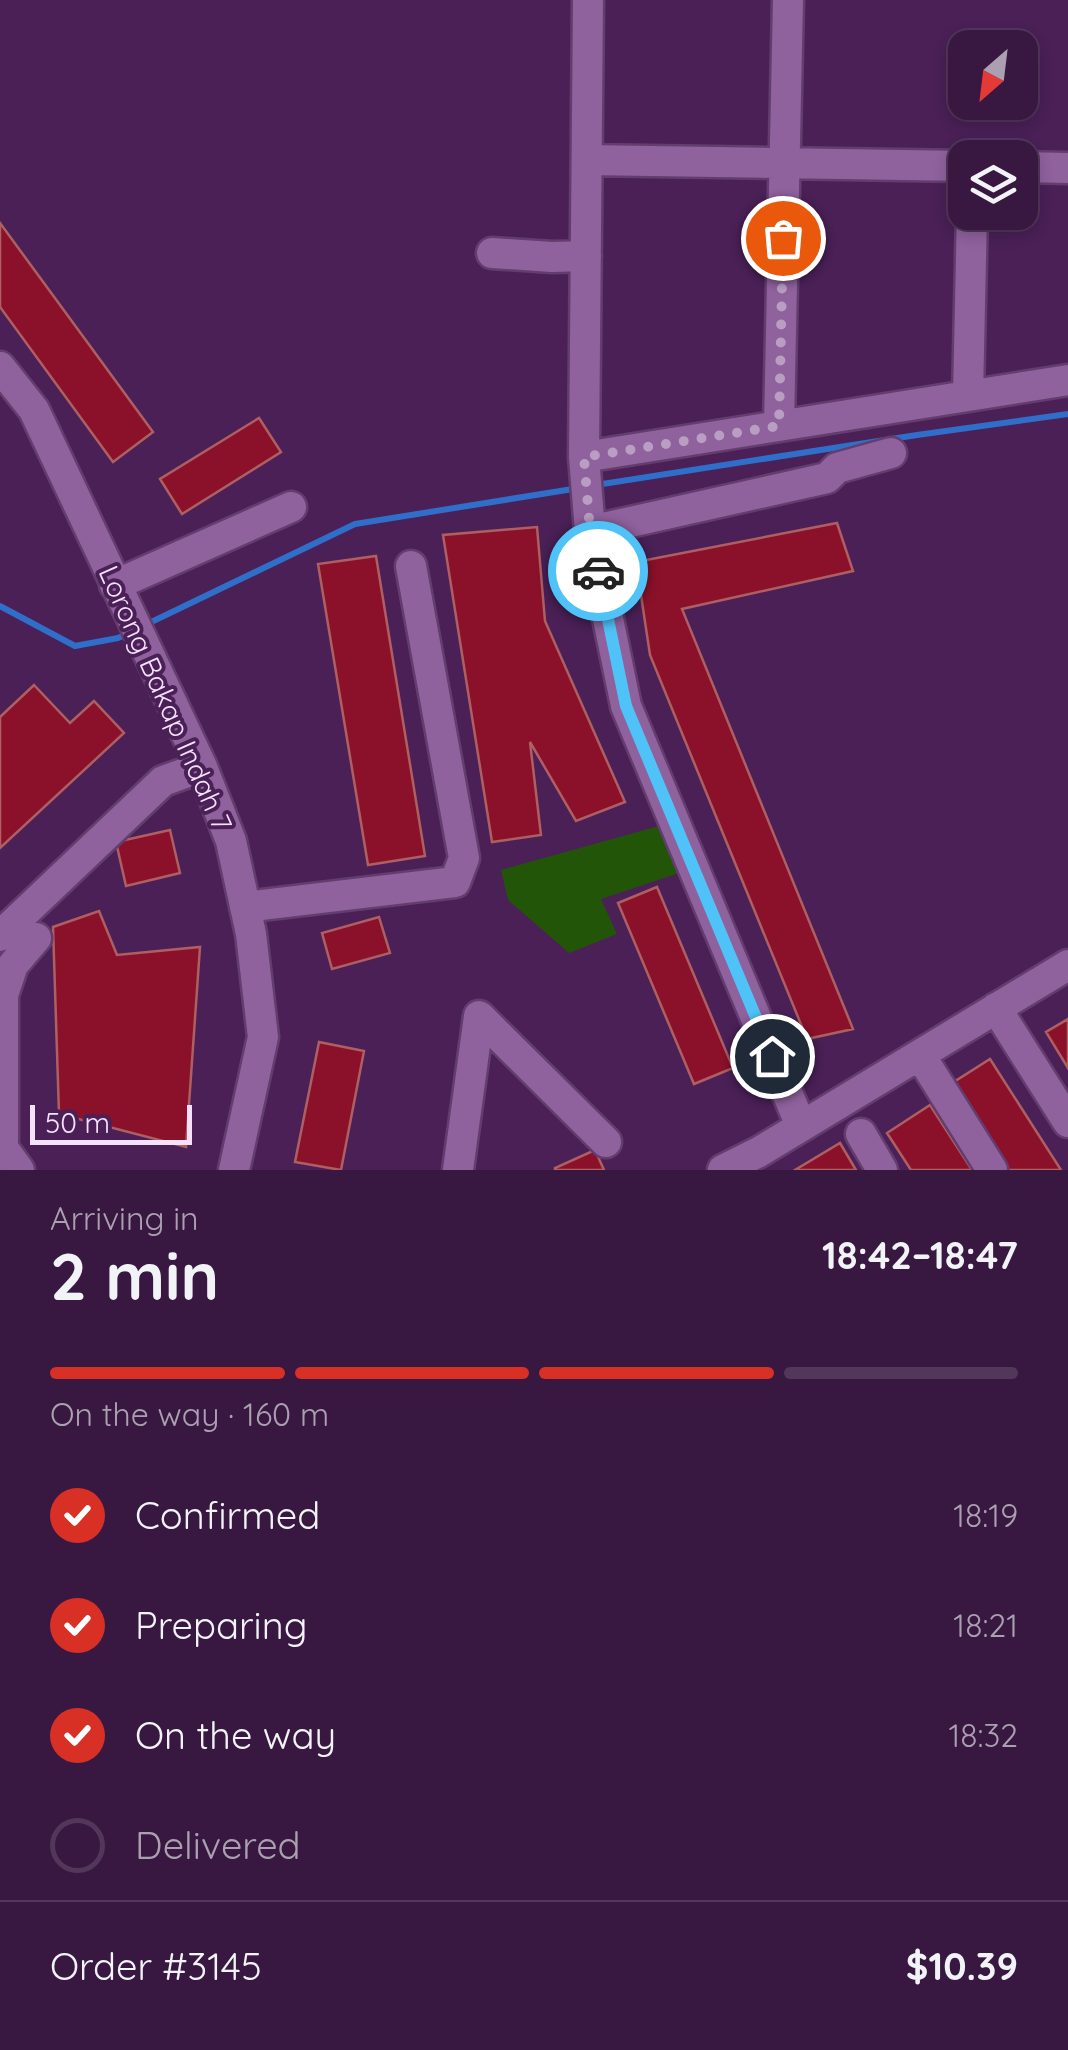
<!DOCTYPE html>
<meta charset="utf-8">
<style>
:root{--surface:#381841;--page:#3f2148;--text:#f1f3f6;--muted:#aba0b1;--line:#52375a;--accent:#d93025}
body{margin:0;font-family:Quicksand,sans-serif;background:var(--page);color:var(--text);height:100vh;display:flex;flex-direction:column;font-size:38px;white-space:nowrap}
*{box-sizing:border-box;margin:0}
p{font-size:32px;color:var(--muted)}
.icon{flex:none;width:55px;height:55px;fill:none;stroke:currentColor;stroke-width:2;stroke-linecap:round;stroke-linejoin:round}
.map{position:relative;height:1170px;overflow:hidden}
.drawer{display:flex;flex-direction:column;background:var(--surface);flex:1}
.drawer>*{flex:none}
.needle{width:65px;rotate:208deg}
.fabs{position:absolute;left:948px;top:30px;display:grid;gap:20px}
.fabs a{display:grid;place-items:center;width:90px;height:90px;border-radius:20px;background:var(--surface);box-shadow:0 5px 15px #0003,0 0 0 2px var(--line);font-size:50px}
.scale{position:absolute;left:30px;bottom:25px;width:162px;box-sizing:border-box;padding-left:10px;border:5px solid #f5e1fb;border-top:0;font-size:28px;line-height:35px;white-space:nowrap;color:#f5e1fb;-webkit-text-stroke:8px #4a2057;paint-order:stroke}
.pin{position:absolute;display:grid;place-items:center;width:85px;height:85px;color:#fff;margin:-42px;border:5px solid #fff;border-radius:50%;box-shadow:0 2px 10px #0007}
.courier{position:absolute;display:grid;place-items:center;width:100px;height:100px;margin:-50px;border:8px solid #4fc3f7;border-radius:50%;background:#fff;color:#222;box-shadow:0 2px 12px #0007}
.headline em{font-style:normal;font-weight:800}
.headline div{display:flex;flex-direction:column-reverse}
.headline{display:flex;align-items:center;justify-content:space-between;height:170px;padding:0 50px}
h1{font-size:65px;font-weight:800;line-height:75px}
.bar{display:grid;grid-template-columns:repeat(4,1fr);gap:15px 10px;align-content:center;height:120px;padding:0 50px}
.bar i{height:12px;border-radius:8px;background:var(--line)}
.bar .active{background:var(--accent)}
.bar p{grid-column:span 4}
.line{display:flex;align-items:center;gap:25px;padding:0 50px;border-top:2px solid var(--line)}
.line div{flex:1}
ol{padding:0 50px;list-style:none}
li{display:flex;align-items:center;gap:30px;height:110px}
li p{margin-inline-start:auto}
li .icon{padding:10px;border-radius:50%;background:var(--accent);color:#fff;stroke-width:4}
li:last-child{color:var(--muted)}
li i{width:55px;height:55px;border:5px solid var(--line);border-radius:50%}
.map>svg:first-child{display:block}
.green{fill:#235509}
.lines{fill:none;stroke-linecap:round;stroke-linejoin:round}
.stream{stroke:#306fc9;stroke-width:6}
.building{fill:#8b112a;stroke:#ae5f62;stroke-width:2.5}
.minor-casing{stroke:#623d6d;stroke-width:35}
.minor{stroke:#8f619d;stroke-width:30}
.done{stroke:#b99dc2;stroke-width:10;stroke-dasharray:0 18}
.route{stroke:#4fc3f7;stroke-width:12}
.labels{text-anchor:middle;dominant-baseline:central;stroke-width:8;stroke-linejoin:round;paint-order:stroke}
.street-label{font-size:28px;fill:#f5e1fb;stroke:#4a2057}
</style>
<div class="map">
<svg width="1068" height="1170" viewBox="0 0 1068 1170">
<rect width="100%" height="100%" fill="#4a2057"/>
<!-- green -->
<path class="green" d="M 666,824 L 685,871 L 601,899 L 617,934 L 569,953 L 508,900 L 501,870 Z"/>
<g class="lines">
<!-- stream -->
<path class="stream" d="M 596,485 L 917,435 L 1068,414
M 0,606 L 75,646 L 118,638 L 127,634
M 143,626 L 355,524 L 579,488"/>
</g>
<!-- building -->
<path class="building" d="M 0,223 L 153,432 L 113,462 L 0,307 Z
M 259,418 L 281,452 L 182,514 L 160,479 Z
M 837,523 L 853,571 L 682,609 L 853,1029 L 807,1039 L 650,655 L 636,562 Z
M 537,527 L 545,621 L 625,802 L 576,821 L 530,742 L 541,835 L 492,842 L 443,535 Z
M 376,556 L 425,856 L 368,865 L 318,564 Z
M 34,685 L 70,723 L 94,701 L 124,733 L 0,848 L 0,717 Z
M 170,830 L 180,873 L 126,886 L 116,842 Z
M 657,887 L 733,1068 L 694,1084 L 618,903 Z
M 99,911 L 117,955 L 200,947 L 186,1147 L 59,1114 L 53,927 Z
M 379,917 L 390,953 L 332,969 L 322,933 Z
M 1068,1019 L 1068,1068 L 1046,1032 Z
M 319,1042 L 364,1051 L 341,1170 L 295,1162 Z
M 990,1059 L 1061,1170 L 1000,1170 L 946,1087 Z
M 930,1105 L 972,1170 L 911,1170 L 887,1133 Z
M 840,1143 L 856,1170 L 795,1170 Z
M 595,1150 L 604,1170 L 555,1170 L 555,1168 Z"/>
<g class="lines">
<defs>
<path id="minor" d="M 588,0 L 584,457 L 590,531 L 626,706 L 801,1126
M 587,160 L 965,166
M 1020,167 L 1068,168
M 492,253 L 552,257 L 586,256
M 0,367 L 34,410 L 202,767 L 231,841 L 251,934 L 263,1037 L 234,1170
M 968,396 L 972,212
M 779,426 L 788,0
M 584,457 L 1068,380
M 590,531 L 827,478 L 837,468 L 891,453
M 115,585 L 291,507
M 245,907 L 455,882 L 464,858 L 411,566
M 0,936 L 163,781 L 202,767
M 996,1008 L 1068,1122
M 920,1055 L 992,1170
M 861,1134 L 882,1170
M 19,1170 L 3,1148 L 3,995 L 13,965 L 36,938
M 458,1170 L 479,1016 L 606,1142
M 723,1170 L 759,1152 L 1068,965"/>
</defs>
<!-- minor casing -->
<use href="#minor" class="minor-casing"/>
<!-- minor -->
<use href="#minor" class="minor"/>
</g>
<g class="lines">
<!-- done -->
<path class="done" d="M 598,571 L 590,531 L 584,457 L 779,426 L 783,238"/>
<!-- route -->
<path class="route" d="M 598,571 L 626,706 L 772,1056"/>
</g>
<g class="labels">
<!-- street labels -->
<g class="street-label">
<text transform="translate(166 698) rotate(66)">Lorong Bakap Indah 7</text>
</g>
</g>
</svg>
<div class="fabs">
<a><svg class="needle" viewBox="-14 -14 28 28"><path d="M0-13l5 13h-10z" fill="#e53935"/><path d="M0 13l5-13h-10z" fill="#aba0b1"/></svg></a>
<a><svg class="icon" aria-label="layers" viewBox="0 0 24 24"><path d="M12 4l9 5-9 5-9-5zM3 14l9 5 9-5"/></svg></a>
</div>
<div class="scale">50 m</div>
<div class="pin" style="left:783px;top:238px;background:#ea580c"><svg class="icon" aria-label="bag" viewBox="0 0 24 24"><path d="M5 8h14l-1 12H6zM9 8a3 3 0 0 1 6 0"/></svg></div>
<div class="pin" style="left:772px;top:1056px;background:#1f2937"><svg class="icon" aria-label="home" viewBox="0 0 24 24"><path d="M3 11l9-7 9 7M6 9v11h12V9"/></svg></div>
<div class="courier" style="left:598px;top:571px"><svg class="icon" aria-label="car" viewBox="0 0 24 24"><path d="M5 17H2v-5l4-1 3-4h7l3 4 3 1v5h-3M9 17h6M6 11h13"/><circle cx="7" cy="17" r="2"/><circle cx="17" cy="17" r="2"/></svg></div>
</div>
<section class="drawer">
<div class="headline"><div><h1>2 min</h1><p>Arriving in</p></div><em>18:42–18:47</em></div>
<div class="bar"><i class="active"></i><i class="active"></i><i class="active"></i><i></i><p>On the way · 160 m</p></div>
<ol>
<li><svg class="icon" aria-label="check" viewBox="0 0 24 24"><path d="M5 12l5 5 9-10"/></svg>Confirmed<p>18:19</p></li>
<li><svg class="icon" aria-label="check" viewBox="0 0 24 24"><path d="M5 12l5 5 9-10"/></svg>Preparing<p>18:21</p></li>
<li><svg class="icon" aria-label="check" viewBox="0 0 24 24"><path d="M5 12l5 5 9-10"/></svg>On the way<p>18:32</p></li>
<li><i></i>Delivered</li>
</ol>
<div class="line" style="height:130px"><div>Order #3145</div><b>$10.39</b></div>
</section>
